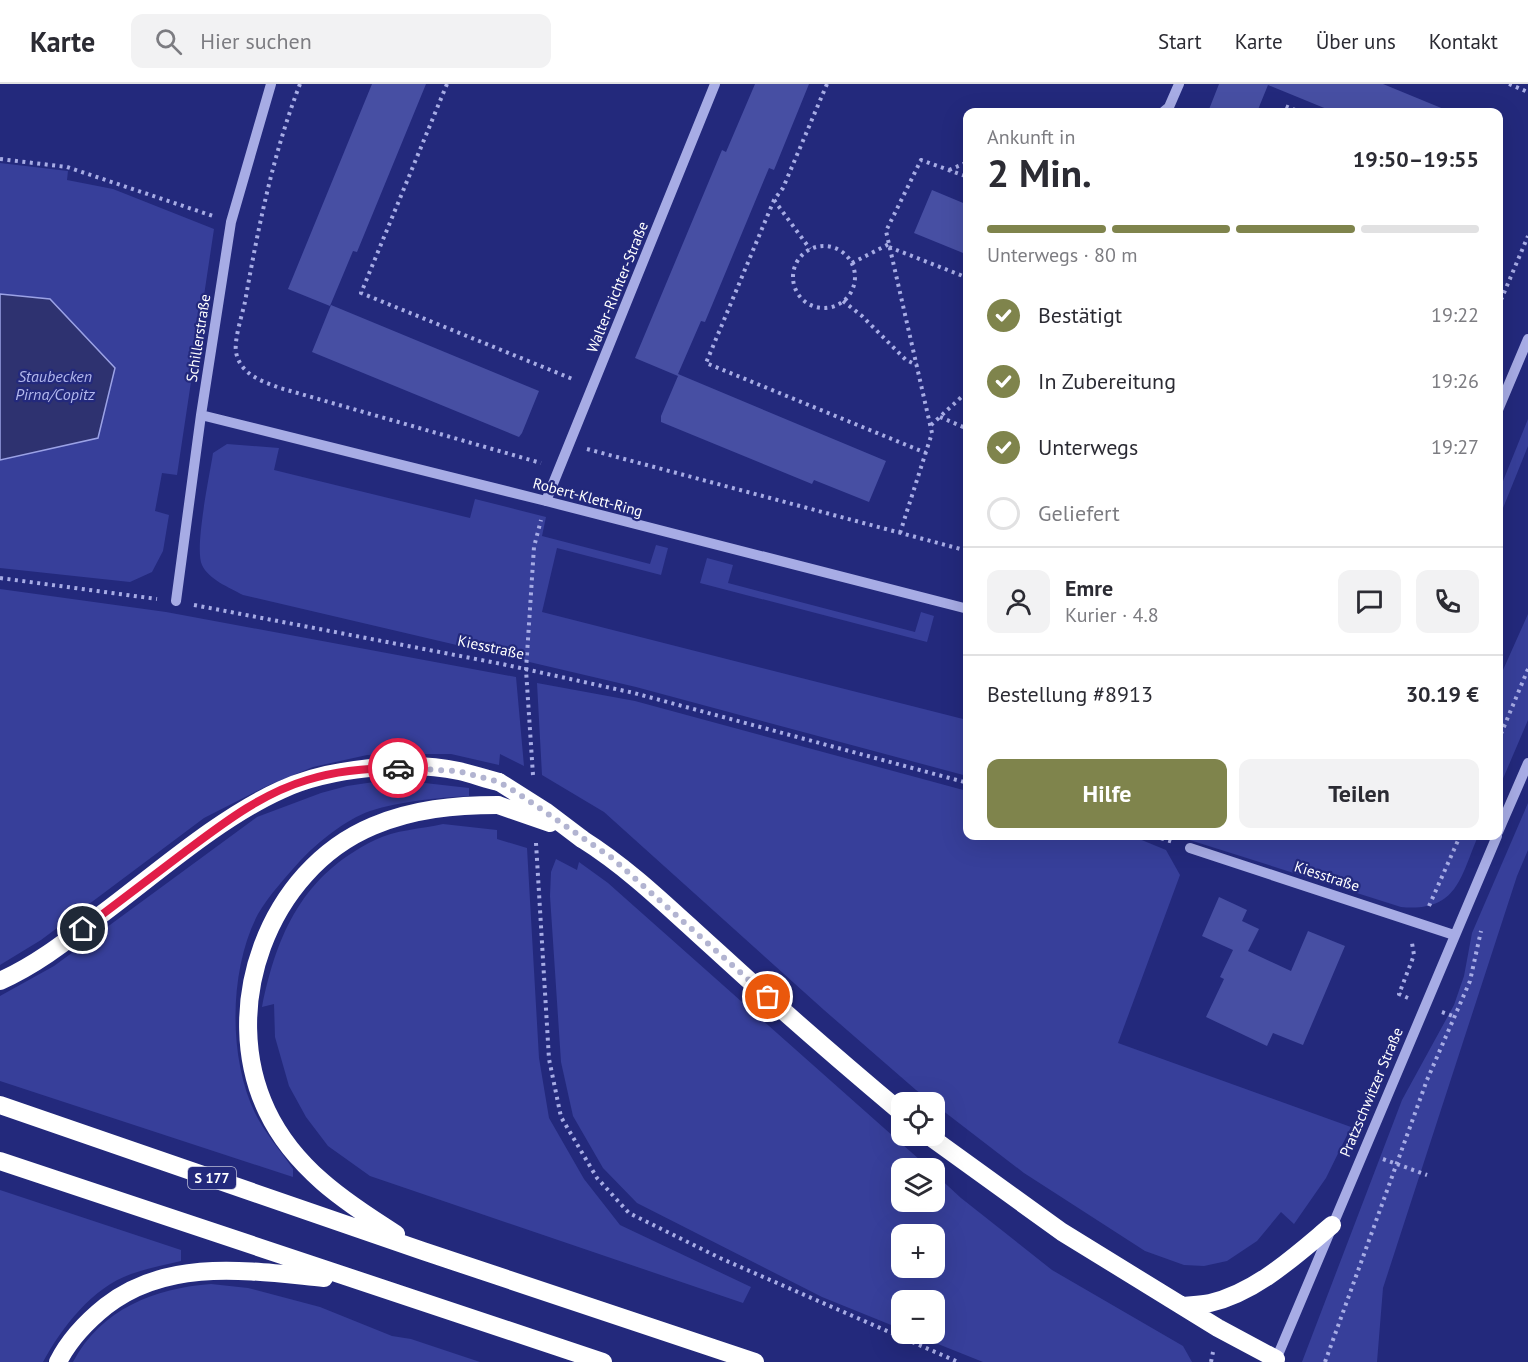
<!DOCTYPE html>
<html lang="de">
<meta charset="utf-8">
<style>
:root{--surface:#fff;--page:#f2f2f3;--text:#2b2b33;--muted:#7c7c81;--line:#e1e1e2;--accent:#7f844c}
body{margin:0;font-family:"PT Sans",sans-serif;background:var(--page);color:var(--text);height:100vh;display:flex;flex-direction:column;font-size:22px;white-space:nowrap}
*{box-sizing:border-box;margin:0}
p{font-size:20px;color:var(--muted)}
.icon{flex:none;width:33px;height:33px;fill:none;stroke:currentColor;stroke-width:2;stroke-linecap:round;stroke-linejoin:round}
.map{position:relative;flex:1;overflow:hidden}
.side{position:absolute;left:963px;top:24px;width:540px;height:732px;display:flex;flex-direction:column;background:var(--surface);border-radius:12px;box-shadow:0 6px 24px #0002}
.side>*{flex:none}
.tools{position:absolute;left:891px;top:1008px;display:grid;gap:12px}
.tools a{display:grid;place-items:center;width:54px;height:54px;border-radius:12px;background:var(--surface);box-shadow:0 6px 24px #0002;font-size:30px}
.pin{position:absolute;display:grid;place-items:center;width:51px;height:51px;color:#fff;margin:-26px;border:3px solid #fff;border-radius:50%;box-shadow:0 2px 6px #0007}
.courier{position:absolute;display:grid;place-items:center;width:60px;height:60px;margin:-30px;border:4px solid #e11d48;border-radius:50%;background:#fff;color:#222;box-shadow:0 2px 8px #0007}
.overview em{font-style:normal;font-weight:600}
.overview div{display:flex;flex-direction:column-reverse}
.overview{display:flex;align-items:center;justify-content:space-between;height:102px;padding:0 24px}
h1{font-size:39px;font-weight:600;line-height:45px}
.bar{display:grid;grid-template-columns:repeat(4,1fr);gap:9px 6px;align-content:center;height:72px;padding:0 24px}
.bar i{height:8px;border-radius:4px;background:var(--line)}
.bar .on{background:var(--accent)}
.bar p{grid-column:span 4}
.line{display:flex;align-items:center;gap:15px;padding:0 24px;border-top:2px solid var(--line)}
.line div{flex:1}
.round{display:grid;place-items:center;flex:none;width:63px;height:63px;border-radius:12px;background:var(--page)}
ol{padding:0 24px;list-style:none}
li{display:flex;align-items:center;gap:18px;height:66px}
li p{margin-inline-start:auto}
li .icon{padding:6px;border-radius:50%;background:var(--accent);color:#fff;stroke-width:4}
li:last-child{color:var(--muted)}
li i{width:33px;height:33px;border:3px solid var(--line);border-radius:50%}
.button{display:flex;gap:12px;margin-top:auto;padding:12px 24px}
.button a{flex:1;height:69px;border-radius:12px;background:var(--accent);color:#fff;font-size:24px;font-weight:600;line-height:69px;text-align:center}
.button a+a{background:var(--page);color:var(--text)}
header{display:flex;align-items:center;gap:36px;box-sizing:border-box;height:84px;padding:0 30px;background:var(--surface);border-bottom:2px solid var(--line)}
header strong{font-size:28px}
nav{display:flex;gap:33px;margin-inline-start:auto;font-size:21px}
.search{width:420px;height:54px;background:var(--page);display:flex;align-items:center;gap:15px;box-sizing:border-box;padding:0 21px;border-radius:12px;color:var(--muted);font-size:22px}
.map>svg:first-child{display:block}
.green{fill:#373f9a;fill-rule:evenodd}
.water{fill:#2e3270;stroke:#9ba2e6;stroke-width:1.5}
.building{fill:#474fa3}
.lines{fill:none;stroke-linecap:round;stroke-linejoin:round}
.path{stroke:#a7ace5;stroke-width:4;stroke-dasharray:3 4.5;stroke-linecap:butt}
.minor{stroke:#a7ace5;stroke-width:10}
.highway{stroke:#fff;stroke-width:18}
.highway-bridge{stroke:#fff;stroke-width:18}
.done{stroke:#b2b4d1;stroke-width:6;stroke-dasharray:0 10.8}
.route{stroke:#e11d48;stroke-width:8}
.labels{text-anchor:middle;dominant-baseline:central;stroke-width:4.5;stroke-linejoin:round;paint-order:stroke}
.shield{fill:#23297c;stroke:#bdbfd8;stroke-width:1.5}
.shield-label{font-size:14px;font-weight:bold;fill:#fff}
.street-label{font-size:15px;fill:#fff;stroke:#23297c}
.water-label{font-size:16px;font-style:italic;fill:#b2b7ed;stroke:#23297c}
</style>
<header>
<strong>Karte</strong>
<div class="search"><svg class="icon" aria-label="search" viewBox="0 0 24 24"><circle cx="10" cy="10" r="6"/><path d="M15 15l6 6"/></svg>Hier suchen</div>
<nav><a>Start</a><a>Karte</a><a>Über uns</a><a>Kontakt</a></nav>
</header>
<div class="map">
<svg width="1528" height="1278" viewBox="0 0 1528 1278">
<rect width="100%" height="100%" fill="#23297c"/>
<!-- green -->
<path class="green" d="M 0,79 L 68,87 L 67,96 L 113,105 L 214,145 L 177,391 L 162,389 L 155,427 L 169,431 L 163,467 L 152,488 L 130,498 L 0,484 L 0,376 L 5,376 L 50,215 L 0,210 Z
M 1528,335 L 1528,362 L 1499,434 L 1499,407 Z
M 227,360 L 279,364 L 274,386 L 470,434 L 475,415 L 546,433 L 542,452 L 650,480 L 656,461 L 668,464 L 661,491 L 557,464 L 542,528 L 967,636 L 967,692 L 636,603 L 243,511 C 230,504 208,495 202,481 C 194,464 210,390 213,369 Z
M 707,474 L 733,481 L 728,499 L 915,548 L 921,528 L 934,532 L 927,558 L 700,499 Z
M 0,505 L 166,528 L 516,593 L 524,682 L 500,670 L 499,681 L 451,670 L 397,670 L 367,671 L 313,683 L 269,701 L 204,734 L 41,856 L 0,881 Z
M 1528,530 L 1528,636 L 1499,704 L 1499,595 Z
M 537,599 L 635,617 L 967,707 L 968,752 L 1132,752 L 1166,766 L 1180,791 L 1118,959 L 1351,1043 L 1326,1094 L 1294,1140 L 1281,1128 L 1257,1157 L 1227,1177 L 1204,1182 L 1184,1181 L 1145,1167 L 1024,1089 L 916,1006 L 824,926 L 604,728 L 542,691 Z
M 407,697 L 469,704 L 469,712 C 436,714 401,717 370,727 C 345,736 318,758 300,777 C 286,793 269,811 258,830 C 229,885 228,973 255,1029 C 264,1048 281,1067 293,1085 L 293,1093 L 0,997 L 0,912 L 54,882 L 257,733 L 321,709 L 347,702 L 374,698 Z
M 1528,719 L 1528,766 L 1517,792 L 1383,1204 L 1377,1278 L 1302,1278 L 1402,1016 L 1454,921 L 1464,892 L 1472,849 Z
M 443,740 L 497,746 L 497,755 L 527,764 L 539,974 L 549,1034 L 584,1095 L 620,1141 L 751,1203 L 743,1219 L 370,1092 L 328,1062 L 306,1033 L 289,1002 L 275,953 L 274,920 L 262,923 C 277,849 303,791 375,756 C 394,746 422,745 443,740 Z
M 1177,752 L 1478,752 C 1460,795 1457,828 1401,823 Z
M 556,775 L 577,786 L 579,778 L 608,799 L 929,1084 L 902,1084 L 902,1118 L 934,1118 L 935,1090 L 961,1114 L 1052,1186 L 1183,1262 L 1192,1278 L 983,1278 L 913,1250 L 934,1250 L 934,1216 L 902,1216 L 901,1245 L 822,1213 L 637,1119 L 603,1084 L 573,1032 L 561,978 L 550,812 L 551,788 ZM 902,1150 L 934,1150 L 934,1184 L 902,1184 Z
M 0,1106 L 181,1166 L 181,1177 C 165,1181 148,1184 131,1190 C 92,1204 62,1243 43,1278 L 0,1278 Z
M 211,1200 L 248,1204 L 320,1223 L 392,1252 L 411,1255 L 480,1278 L 73,1278 C 101,1225 155,1204 211,1200 Z"/>
<!-- water -->
<path class="water" d="M 0,210 L 50,215 L 115,284 L 98,354 L 0,376 Z"/>
<!-- building -->
<path class="building" d="M 372,0 L 426,0 L 357,168 L 353,167 L 330,222 L 288,205 Z
M 755,0 L 809,0 L 774,86 L 769,84 L 705,238 L 701,237 L 678,290 L 886,377 L 869,418 L 814,396 L 812,400 L 661,338 L 661,332 L 678,292 L 635,274 L 722,66 L 726,68 Z
M 1219,0 L 1383,0 L 1451,28 L 1334,28 L 1268,1 L 1257,28 L 1208,28 Z
M 932,106 L 968,121 L 968,171 L 914,149 Z
M 331,221 L 539,307 L 522,349 L 519,353 L 312,268 Z
M 1219,813 L 1247,826 L 1242,837 L 1259,845 L 1248,867 L 1291,887 L 1308,847 L 1345,862 L 1303,961 L 1273,949 L 1267,962 L 1206,933 L 1224,895 L 1220,893 L 1233,866 L 1202,852 Z"/>
<g class="lines">
<!-- path -->
<path class="path" d="M 300,0 C 273,70 258,144 245,218 C 242,231 234,256 236,268 C 240,290 261,297 280,304 L 541,379
M 447,0 L 361,209 L 575,296
M 827,0 L 783,104 L 774,116 L 706,279 L 926,369
M 1509,0 L 1528,8
M 1282,28 L 1285,22 L 1300,28
M 0,75 L 67,83 L 213,132
M 949,86 L 968,78
M 774,116 L 810,165
M793 193a31 31 0 1 1 62 0a31 31 0 1 1-62 0Z
M 889,163 L 968,194
M 852,179 L 889,160
M 843,217 L 862,232 L 906,276 L 917,281
M 1498,223 L 1528,152
M 940,333 L 968,345
M 931,341 L 968,307
M 587,365 L 968,467
M 900,449 L 932,349 L 886,147 L 921,76 L 968,93
M 0,494 L 157,515
M 194,521 L 502,580 L 634,609 L 968,699
M 1498,657 L 1528,585
M 533,691 L 526,586 L 534,463 L 541,436
M 1154,752 L 1173,758
M 536,759 L 549,975 L 561,1033 L 597,1094 L 629,1129 L 720,1174 L 958,1278
M 1429,822 L 1460,752
M 1408,914 L 1399,910 L 1414,871 L 1412,859
M 1442,928 L 1456,933
M 1383,1075 L 1427,1091
M 1211,1278 L 1213,1268
M 1325,1278 L 1427,996 L 1470,897 L 1481,847"/>
<!-- minor -->
<path class="minor" d="M 1163,28 L 1169,23 L 1179,0
M 1498,326 L 1528,255
M 201,331 L 546,417 L 968,525
M 546,417 L 715,0
M 176,517 L 201,331 L 231,138 L 271,0
M 1498,748 L 1528,679
M 1190,764 L 1454,851
M 1275,1278 L 1497,752"/>
<!-- highway -->
<path class="highway" d="M 582,755 C 633,787 674,829 719,869 C 779,924 840,977 902,1029
M 0,897 C 38,880 69,855 102,830 C 157,789 219,734 281,706 C 328,684 409,676 459,687 C 472,690 486,695 499,698
M 0,1021 L 423,1167 L 755,1278
M 929,1052 L 1062,1148 L 1218,1244 L 1276,1275
M 0,1077 L 603,1278
M 396,1150 C 345,1118 294,1084 267,1027 C 218,924 268,786 373,742 C 413,725 455,721 498,721
M 1182,1222 C 1191,1221 1201,1221 1210,1219 C 1257,1208 1296,1171 1332,1141
M 58,1278 C 69,1256 86,1238 106,1222 C 169,1173 250,1187 324,1194"/>
<!-- highway-bridge -->
<path class="highway-bridge" d="M 499,698 L 545,727 L 582,755
M 498,721 L 550,739"/>
</g>
<g class="lines">
<!-- done -->
<path class="done" d="M 398,684 L 458,687 L 499,698 L 519,710 L 612,774 L 768,913"/>
<!-- route -->
<path class="route" d="M 83,845 C 116,820 149,795 182,770 C 221,741 260,710 307,696 C 336,687 368,684 398,684"/>
</g>
<g class="labels">
<!-- shield labels -->
<rect class="shield" x="188" y="1083" width="48" height="22" rx="4.5"/>
<g class="shield-label">
<text x="212" y="1094">S 177</text>
</g>
<!-- street labels -->
<g class="street-label">
<text transform="translate(617 203) rotate(-68)">Walter-Richter-Straße</text>
<text transform="translate(198 254) rotate(-81)">Schillerstraße</text>
<text transform="translate(588 413) rotate(15)">Robert-Klett-Ring</text>
<text transform="translate(491 563) rotate(12)">Kiesstraße</text>
<text transform="translate(1327 792) rotate(18)">Kiesstraße</text>
<text transform="translate(1371 1008) rotate(-67)">Pratzschwitzer Straße</text>
</g>
<!-- water labels -->
<g class="water-label">
<text x="55" y="292">Staubecken<tspan x="55" dy="18">Pirna/Copitz</tspan></text>
</g>
</g>
</svg>
<div class="tools">
<a><svg class="icon" aria-label="locate" viewBox="0 0 24 24"><circle cx="12" cy="12" r="6"/><path d="M12 2v4M12 18v4M2 12h4M18 12h4"/></svg></a>
<a><svg class="icon" aria-label="layers" viewBox="0 0 24 24"><path d="M12 4l9 5-9 5-9-5zM3 14l9 5 9-5"/></svg></a>
<a>+</a>
<a>−</a>
</div>
<div class="pin" style="left:768px;top:913px;background:#ea580c"><svg class="icon" aria-label="bag" viewBox="0 0 24 24"><path d="M5 8h14l-1 12H6zM9 8a3 3 0 0 1 6 0"/></svg></div>
<div class="pin" style="left:83px;top:845px;background:#1f2937"><svg class="icon" aria-label="home" viewBox="0 0 24 24"><path d="M3 11l9-7 9 7M6 9v11h12V9"/></svg></div>
<div class="courier" style="left:398px;top:684px"><svg class="icon" aria-label="car" viewBox="0 0 24 24"><path d="M5 17H2v-5l4-1 3-4h7l3 4 3 1v5h-3M9 17h6M6 11h13"/><circle cx="7" cy="17" r="2"/><circle cx="17" cy="17" r="2"/></svg></div>
<section class="side">
<div class="overview"><div><h1>2 Min.</h1><p>Ankunft in</p></div><em>19:50–19:55</em></div>
<div class="bar"><i class="on"></i><i class="on"></i><i class="on"></i><i></i><p>Unterwegs · 80 m</p></div>
<ol>
<li><svg class="icon" aria-label="check" viewBox="0 0 24 24"><path d="M5 12l5 5 9-10"/></svg>Bestätigt<p>19:22</p></li>
<li><svg class="icon" aria-label="check" viewBox="0 0 24 24"><path d="M5 12l5 5 9-10"/></svg>In Zubereitung<p>19:26</p></li>
<li><svg class="icon" aria-label="check" viewBox="0 0 24 24"><path d="M5 12l5 5 9-10"/></svg>Unterwegs<p>19:27</p></li>
<li><i></i>Geliefert</li>
</ol>
<div class="line" style="height:108px"><a class="round"><svg class="icon" aria-label="person" viewBox="0 0 24 24"><circle cx="12" cy="8" r="4"/><path d="M4 21q1-7 8-7t8 7"/></svg></a><div><b>Emre</b><p>Kurier · 4.8</p></div><a class="round"><svg class="icon" aria-label="chat" viewBox="0 0 24 24"><path d="M4 5h16v11H9l-5 4z"/></svg></a><a class="round"><svg class="icon" aria-label="phone" viewBox="0 0 24 24"><path d="M5 4h4l2 5-3 2q2 4 5 5l2-3 5 2v4C11 20 4 13 5 4z"/></svg></a></div>
<div class="line" style="height:78px"><div>Bestellung #8913</div><b>30.19 €</b></div>
<div class="button"><a>Hilfe</a><a>Teilen</a></div>
</section>
</div>
